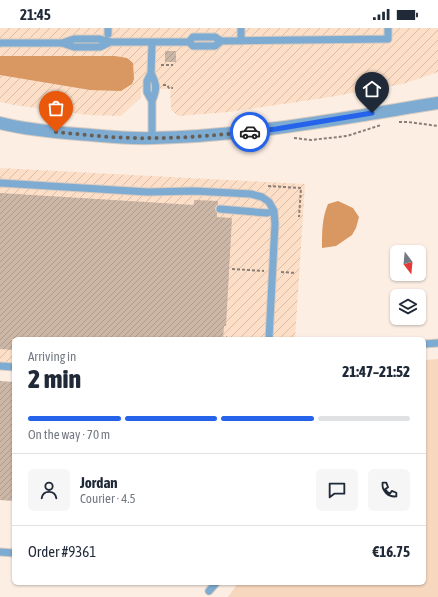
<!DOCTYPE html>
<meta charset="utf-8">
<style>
:root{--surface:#fff;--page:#f6f6f7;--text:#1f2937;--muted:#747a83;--line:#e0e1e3;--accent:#2563eb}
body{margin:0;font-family:"Asap Condensed",sans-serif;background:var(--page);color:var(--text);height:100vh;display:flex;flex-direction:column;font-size:15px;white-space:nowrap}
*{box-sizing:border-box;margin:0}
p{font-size:13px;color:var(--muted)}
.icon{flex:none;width:22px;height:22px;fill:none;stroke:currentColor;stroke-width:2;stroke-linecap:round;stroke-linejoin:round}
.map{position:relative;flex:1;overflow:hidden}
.details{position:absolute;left:12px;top:309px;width:414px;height:248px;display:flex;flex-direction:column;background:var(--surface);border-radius:6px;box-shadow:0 1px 3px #0004}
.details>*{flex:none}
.needle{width:26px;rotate:164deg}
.buttons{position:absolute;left:390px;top:217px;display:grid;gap:8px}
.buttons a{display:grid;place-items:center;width:36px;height:36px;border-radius:6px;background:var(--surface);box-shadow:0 1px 3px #0004;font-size:20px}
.pin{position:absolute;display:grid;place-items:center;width:34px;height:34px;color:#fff;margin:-41px -17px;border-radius:50% 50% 50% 0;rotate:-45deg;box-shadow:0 0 4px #0007}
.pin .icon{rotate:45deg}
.courier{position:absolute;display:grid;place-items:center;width:40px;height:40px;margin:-20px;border:3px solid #2563eb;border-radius:50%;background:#fff;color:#222;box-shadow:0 1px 5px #0007}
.head em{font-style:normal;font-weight:800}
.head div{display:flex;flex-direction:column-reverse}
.head{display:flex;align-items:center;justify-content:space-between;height:68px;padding:0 16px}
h1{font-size:26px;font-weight:800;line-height:30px}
.bar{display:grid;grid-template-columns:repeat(4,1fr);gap:6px 4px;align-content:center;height:48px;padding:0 16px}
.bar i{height:5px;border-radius:3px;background:var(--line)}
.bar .selected{background:var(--accent)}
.bar p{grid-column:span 4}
.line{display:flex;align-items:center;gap:10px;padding:0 16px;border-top:1px solid var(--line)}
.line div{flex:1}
.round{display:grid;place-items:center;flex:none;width:42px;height:42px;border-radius:6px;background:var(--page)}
.status{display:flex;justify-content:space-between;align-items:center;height:28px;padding:0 20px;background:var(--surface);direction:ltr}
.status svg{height:11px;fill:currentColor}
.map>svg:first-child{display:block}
.industrial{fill:url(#industrial-furrows)}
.grass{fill:#f7d7be}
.water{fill:#d99762}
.building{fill:url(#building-hatch)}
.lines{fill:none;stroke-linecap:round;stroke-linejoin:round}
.service-casing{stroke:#d7cac0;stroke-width:9}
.minor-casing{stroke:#d7cac0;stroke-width:14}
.path{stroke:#887e76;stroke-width:2;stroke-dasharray:3 2;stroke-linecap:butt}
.service{stroke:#7dabd1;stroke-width:7}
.minor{stroke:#7dabd1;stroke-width:12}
.done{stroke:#675e56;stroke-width:4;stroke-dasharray:0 7.2}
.route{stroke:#2563eb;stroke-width:5}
</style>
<div class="status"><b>21:45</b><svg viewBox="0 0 49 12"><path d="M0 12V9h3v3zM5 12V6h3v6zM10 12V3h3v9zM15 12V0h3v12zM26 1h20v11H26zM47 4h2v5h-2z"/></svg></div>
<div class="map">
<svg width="438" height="569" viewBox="0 0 438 569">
<defs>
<pattern id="industrial-furrows" width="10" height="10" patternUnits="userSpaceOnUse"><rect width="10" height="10" fill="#fddfc8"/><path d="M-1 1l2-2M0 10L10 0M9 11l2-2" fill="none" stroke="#d8beaa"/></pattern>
<pattern id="building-hatch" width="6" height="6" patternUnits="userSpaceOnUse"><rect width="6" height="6" fill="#ccb6a5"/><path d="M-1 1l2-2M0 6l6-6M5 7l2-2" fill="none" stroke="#ae9b8d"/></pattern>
</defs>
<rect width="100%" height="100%" fill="#fceee3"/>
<!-- industrial -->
<path class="industrial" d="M 0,0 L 438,0 L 438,44 L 403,56 L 324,70 L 229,84 L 178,88 L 171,82 L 170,61 L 141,61 L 141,69 L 121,88 L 88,87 L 14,77 L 0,74 Z
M 0,140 L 305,156 L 295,311 L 14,311 L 14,335 L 0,335 Z"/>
<!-- grass -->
<path class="grass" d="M 438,331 L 438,569 L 228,569 L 238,555 L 424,555 L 424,332 Z"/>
<!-- water -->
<path class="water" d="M 0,28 L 115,28 L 127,30 L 133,35 L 134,51 L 132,56 L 121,63 L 90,62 L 0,47 Z
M 338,173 L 353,180 L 359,189 L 356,200 L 352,207 L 336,218 L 322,220 C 322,204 322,190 328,176 Z"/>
<!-- building -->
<path class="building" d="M 165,23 L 176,23 L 176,34 L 165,34 Z
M 0,165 L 194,177 L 194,172 L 218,173 L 218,177 L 216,178 L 215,181 L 217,185 L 217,189 L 232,190 L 226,298 L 224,298 L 223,311 L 12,311 L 12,322 L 0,321 Z
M 0,353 L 14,354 L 14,473 L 0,472 Z"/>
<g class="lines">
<defs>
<path id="service" d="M 108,0 L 108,6
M 241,0 L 241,13
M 189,14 L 193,9 L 215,9 L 221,13 L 388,11 L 388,0
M 0,15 L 62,15 L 74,11 L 99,11 L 110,14 L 189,14 L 193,18 L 215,18 L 221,13
M 62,15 L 74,19 L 100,19 L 110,14
M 152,15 L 151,45 L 147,53 L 147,64 L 152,73 L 152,110
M 151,45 C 157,57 157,61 152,73
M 0,155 L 148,164 L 194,163 L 251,166 L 262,169 L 269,174 L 274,183 L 275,196 L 269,311
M 220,181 L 267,185 L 274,183
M 424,316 L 438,315
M 0,338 L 14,339
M 0,524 L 14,525
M 209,563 L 216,555"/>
<path id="minor" d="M 0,95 C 25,101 52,104 78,106 C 103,108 128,111 153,110 C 249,108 344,90 438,75"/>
</defs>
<!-- service casing -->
<use href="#service" class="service-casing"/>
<!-- minor casing -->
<use href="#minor" class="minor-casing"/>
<!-- path -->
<path class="path" d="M 161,37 L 173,37
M 163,57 L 167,57 L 169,60 L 173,60
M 399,94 L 408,94 L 438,98
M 294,110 L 311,112 L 347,108 L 381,97
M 268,158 L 301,160 L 299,189
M 232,241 L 264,243
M 281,244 L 296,245
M 225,311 L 228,308"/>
<!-- service -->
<use href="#service" class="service"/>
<!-- minor -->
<use href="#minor" class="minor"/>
</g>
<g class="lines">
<!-- done -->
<path class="done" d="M 56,104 C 88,107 121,111 153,110 C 186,110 218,107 250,104"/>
<!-- route -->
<path class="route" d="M 250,104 L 276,101 L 372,85"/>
</g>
</svg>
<div class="buttons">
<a><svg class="needle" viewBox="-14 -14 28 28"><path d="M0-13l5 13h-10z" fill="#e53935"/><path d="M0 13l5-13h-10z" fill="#747a83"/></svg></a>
<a><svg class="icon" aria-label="layers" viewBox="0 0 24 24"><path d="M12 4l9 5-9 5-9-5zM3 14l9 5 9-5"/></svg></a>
</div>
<div class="pin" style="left:56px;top:104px;background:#ea580c"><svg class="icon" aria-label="bag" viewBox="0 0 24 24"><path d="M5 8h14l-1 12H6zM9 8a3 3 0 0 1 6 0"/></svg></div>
<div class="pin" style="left:372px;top:85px;background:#1f2937"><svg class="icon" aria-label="home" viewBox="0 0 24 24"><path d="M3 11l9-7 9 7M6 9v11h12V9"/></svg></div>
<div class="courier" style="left:250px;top:104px"><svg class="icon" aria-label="car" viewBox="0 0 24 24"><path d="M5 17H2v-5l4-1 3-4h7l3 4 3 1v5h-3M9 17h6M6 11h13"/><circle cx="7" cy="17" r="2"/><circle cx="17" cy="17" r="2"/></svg></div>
<section class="details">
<div class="head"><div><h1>2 min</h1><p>Arriving in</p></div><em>21:47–21:52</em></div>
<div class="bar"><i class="selected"></i><i class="selected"></i><i class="selected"></i><i></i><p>On the way · 70 m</p></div>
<div class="line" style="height:72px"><a class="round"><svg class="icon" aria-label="person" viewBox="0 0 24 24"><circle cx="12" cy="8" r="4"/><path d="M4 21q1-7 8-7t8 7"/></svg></a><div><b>Jordan</b><p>Courier · 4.5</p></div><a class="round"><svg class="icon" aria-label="chat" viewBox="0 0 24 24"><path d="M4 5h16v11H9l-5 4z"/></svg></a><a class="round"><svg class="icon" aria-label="phone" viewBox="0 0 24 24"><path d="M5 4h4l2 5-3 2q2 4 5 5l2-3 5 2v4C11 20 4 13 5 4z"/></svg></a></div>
<div class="line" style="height:52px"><div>Order #9361</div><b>€16.75</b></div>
</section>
</div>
